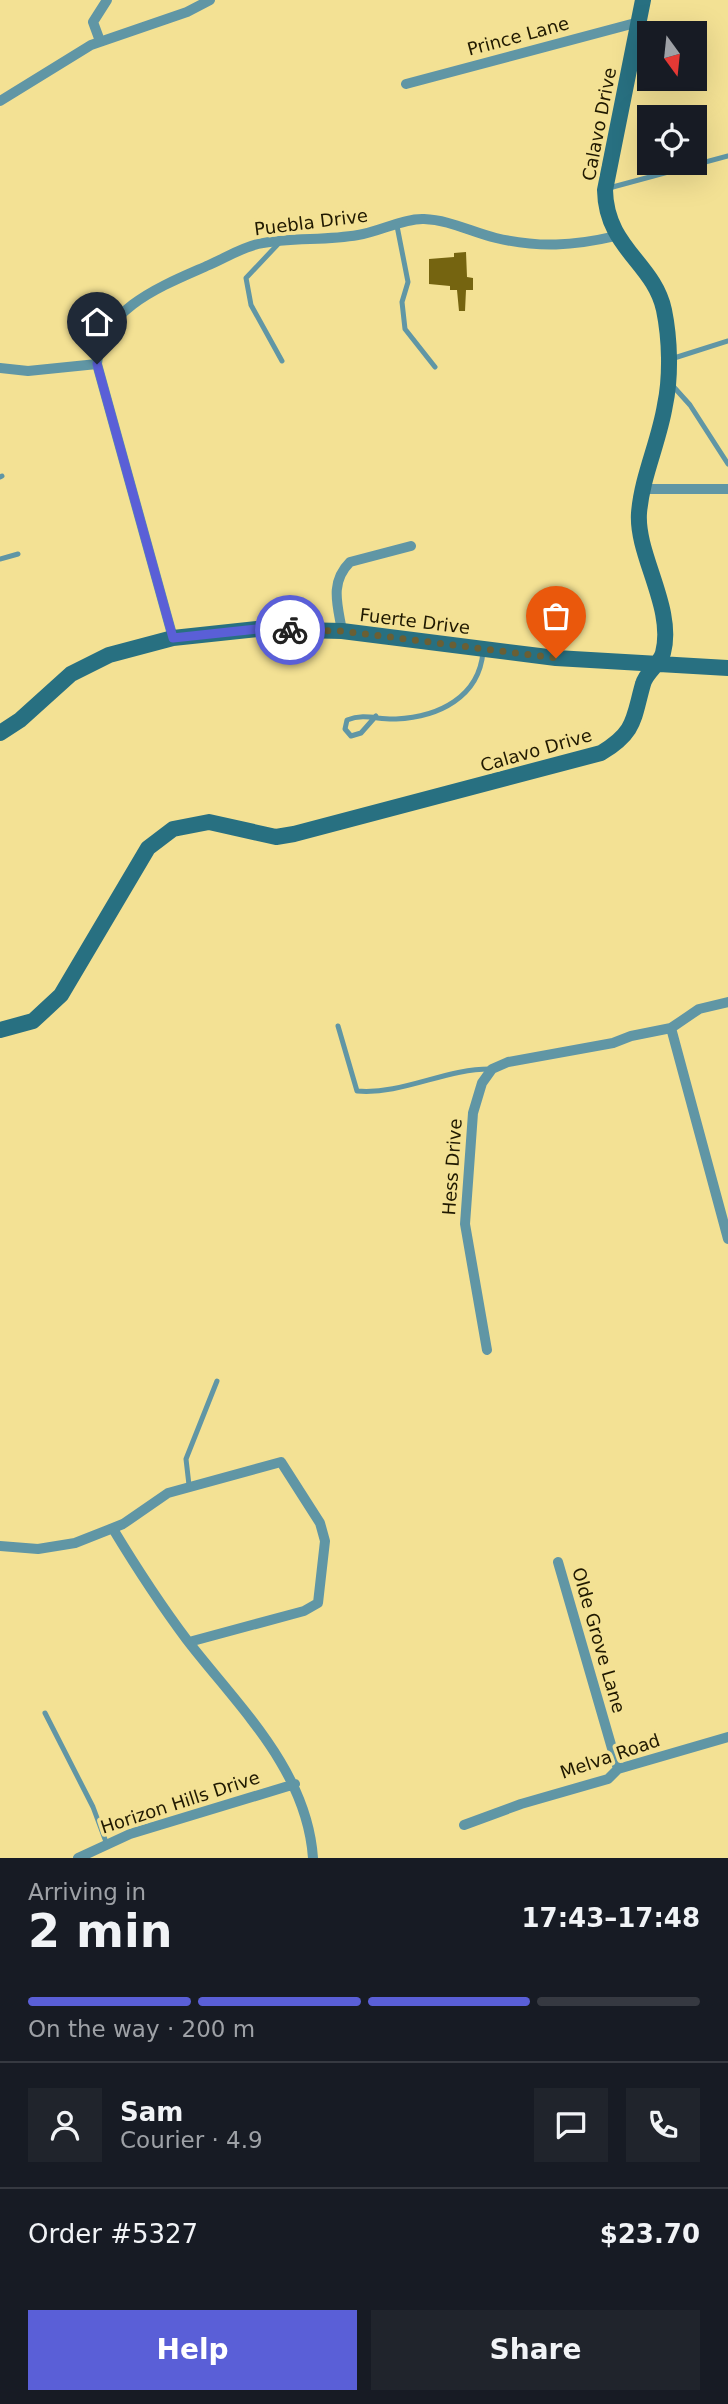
<!DOCTYPE html>
<meta charset="utf-8">
<style>
:root{--surface:#171b24;--page:#20242c;--text:#f1f3f6;--muted:#9ea1a6;--line:#363941;--accent:#5a5fd7}
body{margin:0;font-family:"DejaVu Sans",sans-serif;background:var(--page);color:var(--text);height:100vh;display:flex;flex-direction:column;font-size:26px;white-space:nowrap}
*{box-sizing:border-box;margin:0}
p{font-size:23px;color:var(--muted)}
.icon{flex:none;width:38px;height:38px;fill:none;stroke:currentColor;stroke-width:2;stroke-linecap:round;stroke-linejoin:round}
.map{position:relative;height:1858px;overflow:hidden}
.panel{display:flex;flex-direction:column;background:var(--surface);flex:1}
.panel>*{flex:none}
.needle{width:46px;rotate:165deg}
.fabs{position:absolute;left:637px;top:21px;display:grid;gap:14px}
.fabs a{display:grid;place-items:center;width:70px;height:70px;border-radius:0px;background:var(--surface);box-shadow:0 7px 28px #0002;font-size:35px}
.pin{position:absolute;display:grid;place-items:center;width:60px;height:60px;color:#fff;margin:-72px -30px;border-radius:50% 50% 50% 0;rotate:-45deg;box-shadow:0 0 7px #0007}
.pin .icon{rotate:45deg}
.courier{position:absolute;display:grid;place-items:center;width:70px;height:70px;margin:-35px;border:5px solid #5a5fd7;border-radius:50%;background:#fff;color:#222;box-shadow:0 2px 9px #0007}
.headline em{font-style:normal;font-weight:800}
.headline div{display:flex;flex-direction:column-reverse}
.headline{display:flex;align-items:center;justify-content:space-between;height:119px;padding:0 28px}
h1{font-size:46px;font-weight:800;line-height:52px}
.bar{display:grid;grid-template-columns:repeat(4,1fr);gap:10px 7px;align-content:center;height:84px;padding:0 28px}
.bar i{height:9px;border-radius:5px;background:var(--line)}
.bar .current{background:var(--accent)}
.bar p{grid-column:span 4}
.line{display:flex;align-items:center;gap:18px;padding:0 28px;border-top:2px solid var(--line)}
.line div{flex:1}
.round{display:grid;place-items:center;flex:none;width:74px;height:74px;border-radius:0px;background:var(--page)}
.cta{display:flex;gap:14px;margin-top:auto;padding:14px 28px}
.cta a{flex:1;height:80px;border-radius:0px;background:var(--accent);color:#fff;font-size:28px;font-weight:800;line-height:80px;text-align:center}
.cta a+a{background:var(--page);color:var(--text)}
.map>svg:first-child{display:block}
.building{fill:#756410}
.lines{fill:none;stroke-linecap:round;stroke-linejoin:round}
.lane{stroke:#6096a5;stroke-width:5}
.street{stroke:#6096a5;stroke-width:10}
.secondary{stroke:#287081;stroke-width:16}
.done{stroke:#6a5f34;stroke-width:7;stroke-dasharray:0 12.6}
.route{stroke:#5a5fd7;stroke-width:9}
.labels{text-anchor:middle;dominant-baseline:central;stroke-width:7;stroke-linejoin:round;paint-order:stroke}
.street-label{font-size:18px;fill:#201900;stroke:#f3e194}
</style>
<div class="map">
<svg width="728" height="1858" viewBox="0 0 728 1858">
<rect width="100%" height="100%" fill="#f3e194"/>
<!-- building -->
<path class="building" d="M 466,252 L 467,277 L 473,278 L 473,290 L 466,290 L 465,311 L 459,311 L 457,290 L 450,290 L 450,286 L 429,284 L 429,259 L 454,257 L 454,253 Z"/>
<g class="lines">
<!-- lane -->
<path class="lane" d="M 609,188 L 728,156
M 397,226 L 408,282 L 402,302 L 405,329 L 435,367
M 280,242 L 246,278 L 251,305 L 282,361
M 671,359 L 728,341
M 672,385 L 690,405 L 728,464
M 0,477 L 2,476
M 0,559 L 18,554
M 376,716 L 361,733 L 351,736 L 345,729 L 347,720 C 365,713 378,720 396,719 C 439,717 479,697 483,652
M 338,1026 L 357,1091 C 403,1095 446,1068 492,1069
M 189,1485 L 186,1459 L 217,1381
M 45,1713 L 93,1807 L 106,1842"/>
<!-- street -->
<path class="street" d="M 100,41 L 93,22 L 107,0
M 406,84 L 639,22
M 0,101 L 91,45 L 187,12 L 210,0
M 0,368 L 28,371 L 97,364
M 643,489 L 728,489
M 342,631 C 338,606 329,583 350,562 L 411,546
M 173,638 L 97,364 C 101,308 164,285 209,265 C 225,258 241,248 258,244 C 291,237 324,241 358,235 C 379,232 404,218 424,219 C 450,220 471,232 496,238 C 539,248 573,246 616,236
M 671,1028 L 728,1239
M 487,1350 L 465,1224 L 473,1113 L 482,1083 L 492,1069 L 508,1062 L 613,1043 L 631,1036 L 671,1028 L 699,1009 L 728,1002
M 113,1529 C 136,1567 160,1604 187,1640 C 238,1706 307,1770 313,1858
M 0,1546 L 38,1549 L 75,1543 L 123,1524 L 168,1493 L 281,1462 L 320,1523 L 325,1541 L 318,1603 L 304,1611 L 189,1642
M 558,1562 L 618,1769
M 464,1825 L 521,1804 L 608,1779 L 618,1769 L 728,1737
M 78,1858 L 130,1834 L 295,1784"/>
<!-- secondary -->
<path class="secondary" d="M 0,733 L 20,720 L 71,674 L 109,655 L 173,638 L 257,629 L 342,631 L 556,658 L 728,668
M 0,1030 L 33,1021 L 61,995 L 148,848 L 173,829 L 209,822 L 276,837 L 294,834 L 601,753 C 636,732 633,719 643,684 C 646,672 660,664 663,653 C 675,608 636,555 639,513 C 642,476 659,442 665,405 C 671,377 670,339 664,310 C 654,263 606,248 605,190 L 643,0"/>
</g>
<g class="lines">
<!-- done -->
<path class="done" d="M 290,630 L 342,631 L 556,658"/>
<!-- route -->
<path class="route" d="M 97,364 L 173,638 L 257,629 L 290,630"/>
</g>
<g class="labels">
<!-- street labels -->
<g class="street-label">
<text transform="translate(518 36) rotate(-15)">Prince Lane</text>
<text transform="translate(599 124) rotate(-79)">Calavo Drive</text>
<text transform="translate(311 222) rotate(-7)">Puebla Drive</text>
<text transform="translate(415 621) rotate(7)">Fuerte Drive</text>
<text transform="translate(536 750) rotate(-16)">Calavo Drive</text>
<text transform="translate(452 1167) rotate(-86)">Hess Drive</text>
<text transform="translate(599 1640) rotate(74)">Olde Grove Lane</text>
<text transform="translate(610 1756) rotate(-19)">Melva Road</text>
<text transform="translate(180 1802) rotate(-18)">Horizon Hills Drive</text>
</g>
</g>
</svg>
<div class="fabs">
<a><svg class="needle" viewBox="-14 -14 28 28"><path d="M0-13l5 13h-10z" fill="#e53935"/><path d="M0 13l5-13h-10z" fill="#9ea1a6"/></svg></a>
<a><svg class="icon" aria-label="locate" viewBox="0 0 24 24"><circle cx="12" cy="12" r="6"/><path d="M12 2v4M12 18v4M2 12h4M18 12h4"/></svg></a>
</div>
<div class="pin" style="left:556px;top:658px;background:#ea580c"><svg class="icon" aria-label="bag" viewBox="0 0 24 24"><path d="M5 8h14l-1 12H6zM9 8a3 3 0 0 1 6 0"/></svg></div>
<div class="pin" style="left:97px;top:364px;background:#1f2937"><svg class="icon" aria-label="home" viewBox="0 0 24 24"><path d="M3 11l9-7 9 7M6 9v11h12V9"/></svg></div>
<div class="courier" style="left:290px;top:630px"><svg class="icon" aria-label="bike" viewBox="0 0 24 24"><circle cx="6" cy="16" r="4"/><circle cx="18" cy="16" r="4"/><path d="M6 16l4-8h5l3 8M10 8l3 8H6M13 5h3"/></svg></div>
</div>
<section class="panel">
<div class="headline"><div><h1>2 min</h1><p>Arriving in</p></div><em>17:43–17:48</em></div>
<div class="bar"><i class="current"></i><i class="current"></i><i class="current"></i><i></i><p>On the way · 200 m</p></div>
<div class="line" style="height:126px"><a class="round"><svg class="icon" aria-label="person" viewBox="0 0 24 24"><circle cx="12" cy="8" r="4"/><path d="M4 21q1-7 8-7t8 7"/></svg></a><div><b>Sam</b><p>Courier · 4.9</p></div><a class="round"><svg class="icon" aria-label="chat" viewBox="0 0 24 24"><path d="M4 5h16v11H9l-5 4z"/></svg></a><a class="round"><svg class="icon" aria-label="phone" viewBox="0 0 24 24"><path d="M5 4h4l2 5-3 2q2 4 5 5l2-3 5 2v4C11 20 4 13 5 4z"/></svg></a></div>
<div class="line" style="height:91px"><div>Order #5327</div><b>$23.70</b></div>
<div class="cta"><a>Help</a><a>Share</a></div>
</section>
